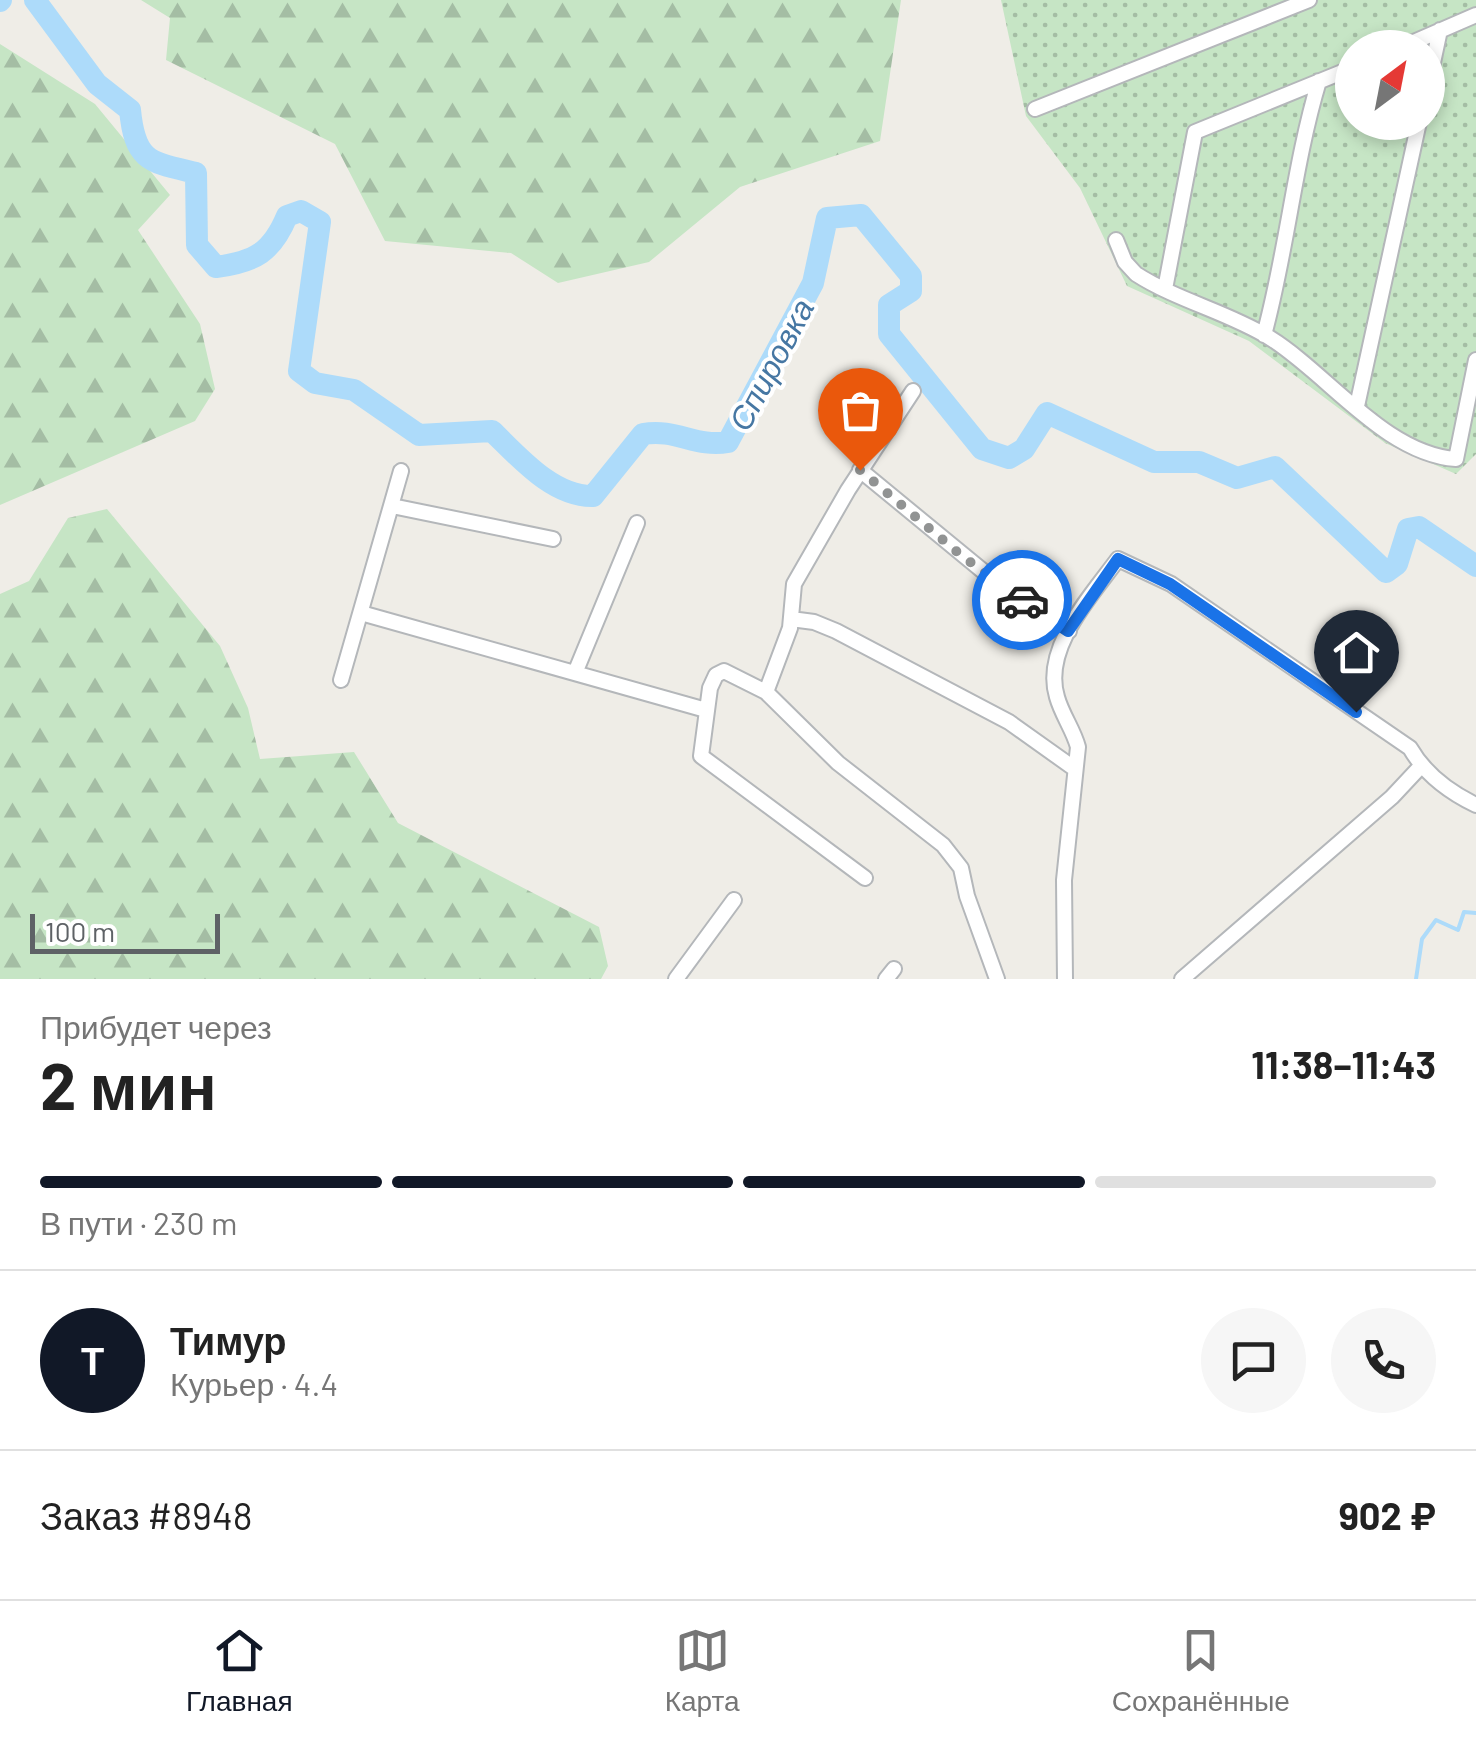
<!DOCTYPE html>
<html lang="ru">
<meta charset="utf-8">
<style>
:root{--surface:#fff;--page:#f6f6f6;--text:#222;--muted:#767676;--line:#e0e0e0;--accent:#111827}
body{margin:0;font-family:Barlow,sans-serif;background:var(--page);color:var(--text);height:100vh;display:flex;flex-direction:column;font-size:38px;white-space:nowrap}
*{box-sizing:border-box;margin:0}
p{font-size:32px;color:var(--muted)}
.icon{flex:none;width:55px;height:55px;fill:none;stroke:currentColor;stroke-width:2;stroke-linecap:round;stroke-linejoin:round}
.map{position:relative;height:979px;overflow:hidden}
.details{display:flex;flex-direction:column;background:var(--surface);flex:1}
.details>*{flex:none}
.needle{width:65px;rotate:32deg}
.controls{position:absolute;left:1335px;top:30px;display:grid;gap:20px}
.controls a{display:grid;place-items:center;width:110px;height:110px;border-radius:50%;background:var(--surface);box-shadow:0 5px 15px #0003;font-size:50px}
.scale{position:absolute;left:30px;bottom:25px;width:190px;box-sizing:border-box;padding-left:10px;border:5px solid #5e6266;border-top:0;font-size:28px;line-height:35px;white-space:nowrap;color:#5e6266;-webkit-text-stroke:8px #fff;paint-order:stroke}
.pin{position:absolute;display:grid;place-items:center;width:85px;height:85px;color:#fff;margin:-102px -42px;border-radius:50% 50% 50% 0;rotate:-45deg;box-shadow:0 0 10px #0007}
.pin .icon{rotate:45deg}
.courier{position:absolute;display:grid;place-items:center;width:100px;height:100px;margin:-50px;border:8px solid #1a73e8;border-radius:50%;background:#fff;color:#222;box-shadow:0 2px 12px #0007}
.head em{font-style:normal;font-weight:700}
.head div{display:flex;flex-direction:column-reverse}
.head{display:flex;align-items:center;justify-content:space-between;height:170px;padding:0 40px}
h1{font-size:65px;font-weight:700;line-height:75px}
.bar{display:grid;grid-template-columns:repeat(4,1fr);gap:15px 10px;align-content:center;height:120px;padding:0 40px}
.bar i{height:12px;border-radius:8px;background:var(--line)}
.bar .on{background:var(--accent)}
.bar p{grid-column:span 4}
.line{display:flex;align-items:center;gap:25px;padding:0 40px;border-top:2px solid var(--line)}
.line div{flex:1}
.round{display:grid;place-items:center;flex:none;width:105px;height:105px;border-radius:52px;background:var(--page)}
.tabs{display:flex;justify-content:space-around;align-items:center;height:140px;border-top:2px solid var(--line);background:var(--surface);font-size:28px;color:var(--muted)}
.tabs a{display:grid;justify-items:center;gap:5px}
.tabs .on{color:var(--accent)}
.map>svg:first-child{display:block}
.forest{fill:url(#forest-firs)}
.garden{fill:url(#garden-dots);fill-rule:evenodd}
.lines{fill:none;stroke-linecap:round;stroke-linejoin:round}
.stream{stroke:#addbfa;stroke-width:4}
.river{stroke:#addbfa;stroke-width:22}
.street-casing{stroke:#b4b7ba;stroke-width:18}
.street{stroke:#fff;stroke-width:14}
.done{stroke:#919393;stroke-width:10;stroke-dasharray:0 18}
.route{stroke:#1a73e8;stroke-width:12}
.labels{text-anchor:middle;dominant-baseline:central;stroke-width:8;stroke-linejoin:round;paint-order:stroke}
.water-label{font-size:32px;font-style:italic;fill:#4677a3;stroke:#fff}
</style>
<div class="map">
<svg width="1476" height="979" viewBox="0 0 1476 979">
<defs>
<pattern id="forest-firs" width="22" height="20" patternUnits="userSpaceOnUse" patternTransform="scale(2.5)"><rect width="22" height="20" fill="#c6e5c5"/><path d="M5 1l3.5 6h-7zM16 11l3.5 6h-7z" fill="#a4bda4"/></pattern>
<pattern id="garden-dots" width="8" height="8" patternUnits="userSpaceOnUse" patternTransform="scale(2.5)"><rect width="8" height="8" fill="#c6e5c5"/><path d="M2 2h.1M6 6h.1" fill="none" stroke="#a4bda4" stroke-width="1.8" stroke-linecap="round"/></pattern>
</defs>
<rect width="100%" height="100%" fill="#efede7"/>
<!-- forest -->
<path class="forest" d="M 141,0 L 901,0 L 880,141 L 740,187 L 649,262 L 558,283 L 511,253 L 385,241 L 335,144 L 166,60 L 170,18 Z
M 0,44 L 95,104 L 170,195 L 138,230 L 200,324 L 215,389 L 195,421 L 0,505 Z
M 107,509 L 220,646 L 248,708 L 260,759 L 354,752 L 398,823 L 599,927 L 608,966 L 601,979 L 0,979 L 0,594 L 29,581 L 68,518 Z"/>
<!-- garden -->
<path class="garden" d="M 1001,0 L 1476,0 L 1476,454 L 1456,474 L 1385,443 L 1249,341 L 1127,286 L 1080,188 L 1026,116 ZM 1352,48 L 1428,48 L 1428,122 L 1352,122 Z"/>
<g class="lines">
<!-- stream -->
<path class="stream" d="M 1416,979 L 1422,939 L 1436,920 L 1458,930 L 1464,912 L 1476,913"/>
<!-- river -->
<path class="river" d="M 35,0 L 97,84 L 130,110 C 135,162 150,162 196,173 L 197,245 L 216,267 C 255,262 272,252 287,216 L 301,211 L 320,222 L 299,371 L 315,383 L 354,390 L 419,435 L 492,431 C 519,457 553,497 593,496 L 643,434 C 676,428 696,448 728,442 L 813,283 L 827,218 L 861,215 L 911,276 L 911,291 L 889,305 L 889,334 L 982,449 L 1009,458 L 1024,449 L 1047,413 L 1154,462 L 1199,462 L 1237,478 L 1275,467 L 1386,572 L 1397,564 L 1408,529 L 1419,527 L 1476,566
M 0,1 L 1,0"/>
<defs>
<path id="street" d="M 1400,48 L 1476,15
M 1428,86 L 1440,30
M 1035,109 L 1309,0
M 1116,240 L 1125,262 L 1136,274 C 1178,301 1228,312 1270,338 C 1328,374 1385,454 1456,459 L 1476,360
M 1165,289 L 1195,132 L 1352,68
M 1264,335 C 1287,251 1294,164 1319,81
M 1357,406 L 1419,122
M 860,470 L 1006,590 L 1069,631
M 392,506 L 553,539
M 361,613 L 706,710
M 791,619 L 814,622 L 836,631 L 1009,722 L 1075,769
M 575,673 L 637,523
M 341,680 L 401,471
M 766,692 L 790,628 L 794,584 L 848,490 L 913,391
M 865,878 L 701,756 L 710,688 L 716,675 L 724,671 L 766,692 L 838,763 L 943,845 L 961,868 L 967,896 L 997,979
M 676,979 L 734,900
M 886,979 L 894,969
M 1065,979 L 1064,880 L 1078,747 C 1073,729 1062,715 1057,697 C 1042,648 1091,596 1118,559 L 1171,584 L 1410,748 C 1425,774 1449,792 1476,805
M 1182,979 L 1392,797 L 1421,766"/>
</defs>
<!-- street casing -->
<use href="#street" class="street-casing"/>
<!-- street -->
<use href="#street" class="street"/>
</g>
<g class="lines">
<!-- done -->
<path class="done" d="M 860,470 L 962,556 L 1022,600"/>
<!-- route -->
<path class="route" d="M 1022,600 L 1068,631 L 1118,559 L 1170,584 L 1356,712"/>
</g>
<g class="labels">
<!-- water labels -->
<g class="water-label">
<text transform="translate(770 364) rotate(-62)">Спировка</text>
</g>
</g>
</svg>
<div class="controls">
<a><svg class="needle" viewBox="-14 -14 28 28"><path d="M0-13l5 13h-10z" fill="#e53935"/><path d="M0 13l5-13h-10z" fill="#767676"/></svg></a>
</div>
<div class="scale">100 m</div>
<div class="pin" style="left:860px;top:470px;background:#ea580c"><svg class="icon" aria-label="bag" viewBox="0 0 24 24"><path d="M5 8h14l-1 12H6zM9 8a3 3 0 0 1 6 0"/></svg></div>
<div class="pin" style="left:1356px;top:712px;background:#1f2937"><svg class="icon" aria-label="home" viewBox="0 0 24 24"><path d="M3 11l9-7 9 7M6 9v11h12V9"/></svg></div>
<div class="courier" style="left:1022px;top:600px"><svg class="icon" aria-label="car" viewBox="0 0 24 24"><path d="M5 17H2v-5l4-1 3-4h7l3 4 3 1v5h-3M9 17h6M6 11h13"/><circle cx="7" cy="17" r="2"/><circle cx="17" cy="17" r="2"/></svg></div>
</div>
<section class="details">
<div class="head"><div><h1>2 мин</h1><p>Прибудет через</p></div><em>11:38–11:43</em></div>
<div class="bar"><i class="on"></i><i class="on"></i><i class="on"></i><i></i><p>В пути · 230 m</p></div>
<div class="line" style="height:180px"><b class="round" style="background:var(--accent);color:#fff">Т</b><div><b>Тимур</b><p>Курьер · 4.4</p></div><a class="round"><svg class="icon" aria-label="chat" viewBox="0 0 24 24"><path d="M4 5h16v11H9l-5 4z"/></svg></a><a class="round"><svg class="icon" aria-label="phone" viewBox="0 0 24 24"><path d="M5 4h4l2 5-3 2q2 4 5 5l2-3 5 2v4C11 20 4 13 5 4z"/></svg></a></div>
<div class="line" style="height:130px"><div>Заказ #8948</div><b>902 ₽</b></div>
</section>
<nav class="tabs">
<a class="on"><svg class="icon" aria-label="home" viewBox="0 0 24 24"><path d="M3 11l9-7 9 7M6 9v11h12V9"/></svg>Главная</a>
<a><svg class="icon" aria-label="map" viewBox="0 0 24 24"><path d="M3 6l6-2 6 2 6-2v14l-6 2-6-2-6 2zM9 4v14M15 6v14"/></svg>Карта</a>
<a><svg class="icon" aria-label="saved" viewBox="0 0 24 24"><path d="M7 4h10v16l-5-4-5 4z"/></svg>Сохранённые</a>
</nav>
